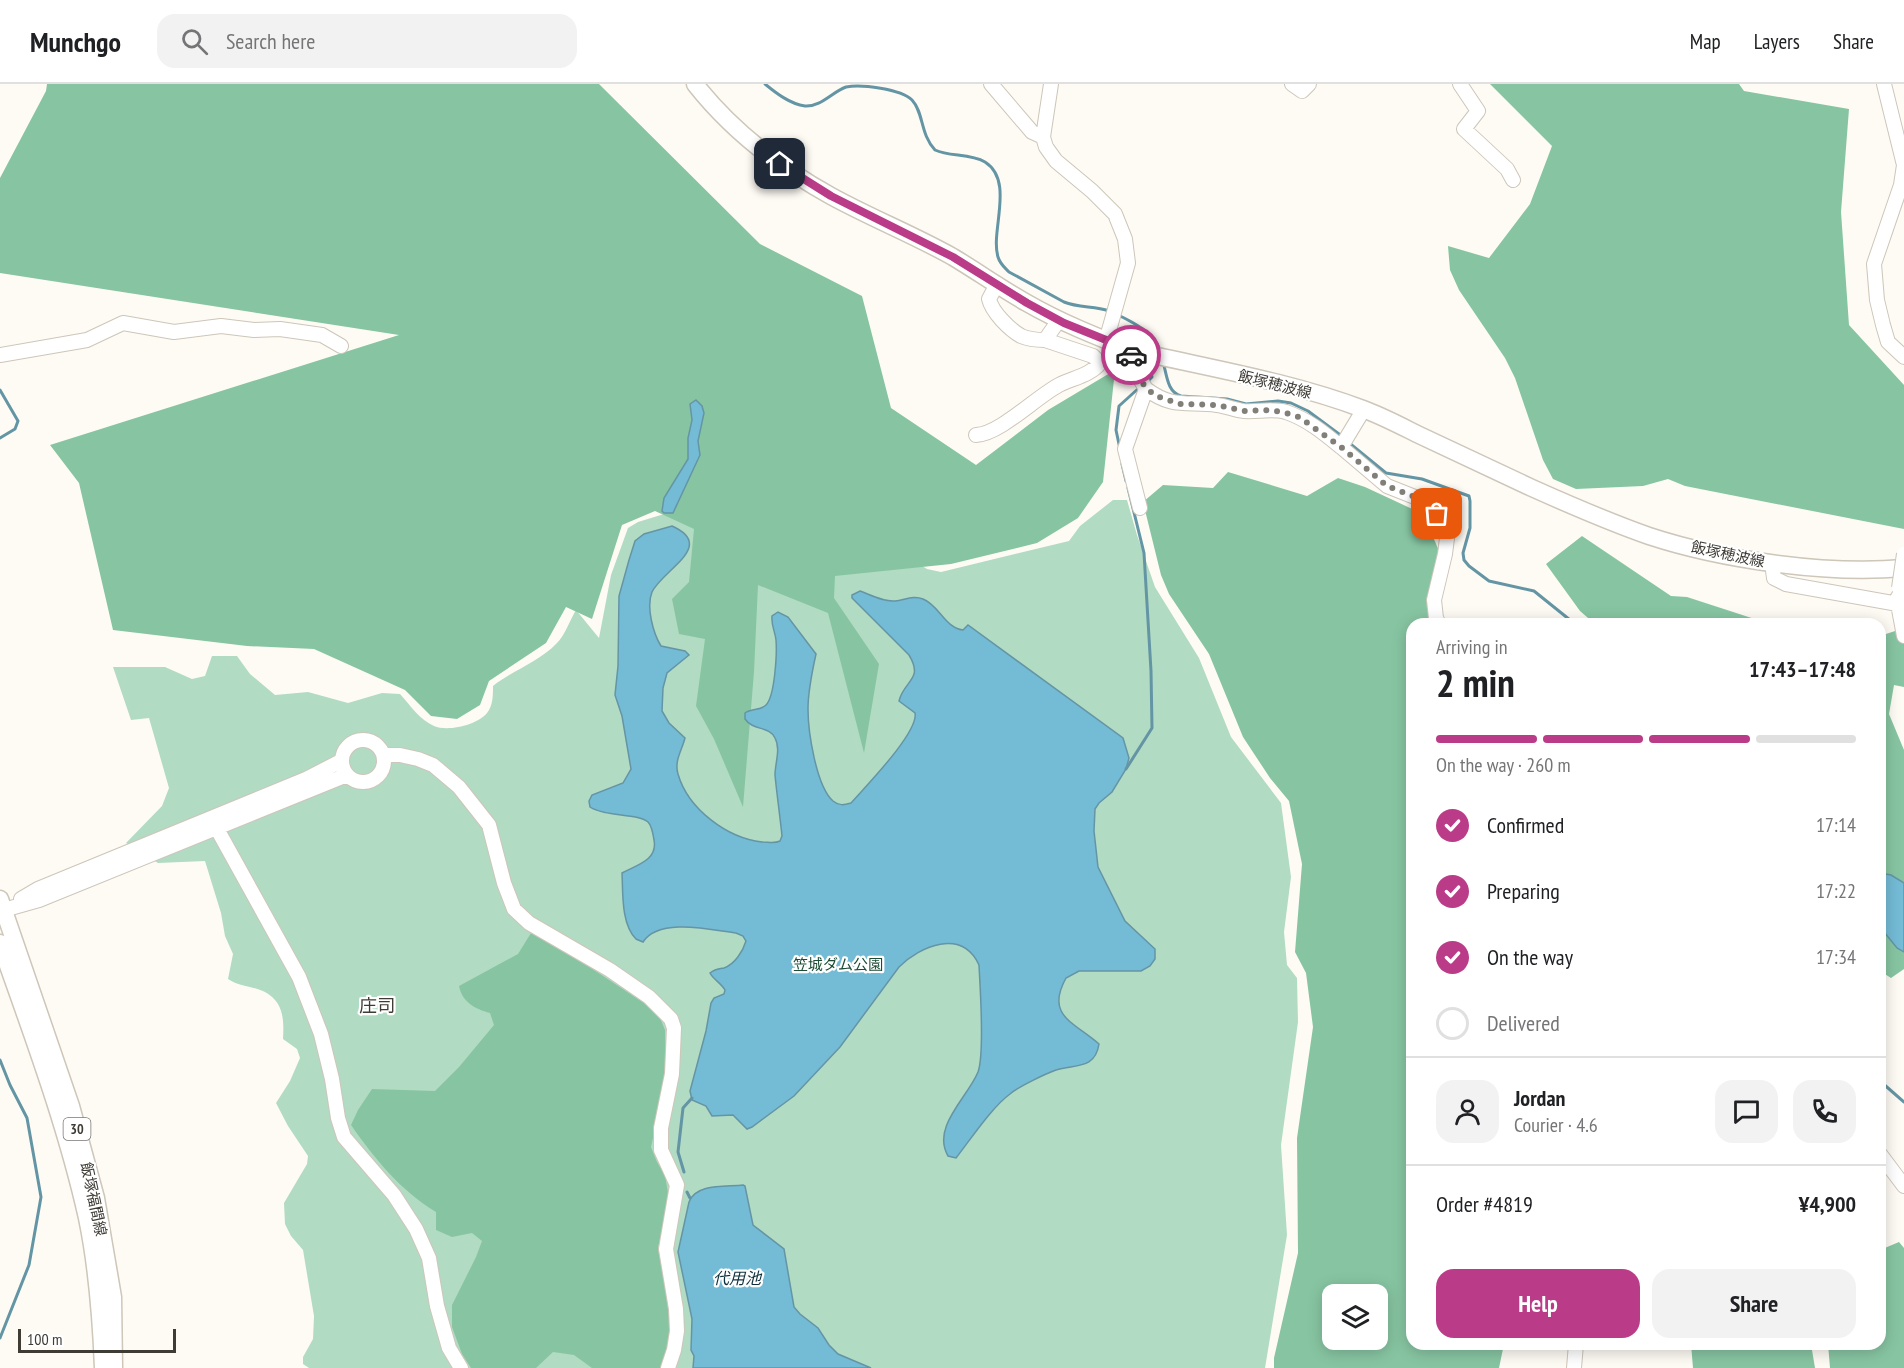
<!DOCTYPE html>
<meta charset="utf-8">
<style>
:root{--surface:#fff;--page:#f2f2f2;--text:#202124;--muted:#757577;--line:#e0e0e0;--accent:#ba3b88}
body{margin:0;font-family:"PT Sans Narrow","Noto Sans JP",sans-serif;background:var(--page);color:var(--text);height:100vh;display:flex;flex-direction:column;font-size:22px;white-space:nowrap}
*{box-sizing:border-box;margin:0}
p{font-size:20px;color:var(--muted)}
.icon{flex:none;width:33px;height:33px;fill:none;stroke:currentColor;stroke-width:2;stroke-linecap:round;stroke-linejoin:round}
.map{position:relative;flex:1;overflow:hidden}
.details{position:absolute;left:1406px;top:534px;width:480px;height:732px;display:flex;flex-direction:column;background:var(--surface);border-radius:18px;box-shadow:0 3px 15px #0003}
.details>*{flex:none}
.tools{position:absolute;left:1322px;top:1200px;display:grid;gap:12px}
.tools a{display:grid;place-items:center;width:66px;height:66px;border-radius:12px;background:var(--surface);box-shadow:0 3px 15px #0003;font-size:30px}
.scale{position:absolute;left:18px;bottom:15px;width:158px;box-sizing:border-box;padding-left:6px;border:3px solid #3f3c36;border-top:0;font-size:16px;line-height:21px;white-space:nowrap;color:#3f3c36;-webkit-text-stroke:4px #fff;paint-order:stroke}
.pin{position:absolute;display:grid;place-items:center;width:51px;height:51px;color:#fff;margin:-26px;border-radius:12px;box-shadow:0 3px 9px #0006}
.courier{position:absolute;display:grid;place-items:center;width:60px;height:60px;margin:-30px;border:4px solid #ba3b88;border-radius:50%;background:#fff;color:#222;box-shadow:0 2px 8px #0007}
.headline em{font-style:normal;font-weight:600}
.headline div{display:flex;flex-direction:column-reverse}
.headline{display:flex;align-items:center;justify-content:space-between;height:102px;padding:0 30px}
h1{font-size:39px;font-weight:600;line-height:45px}
.bar{display:grid;grid-template-columns:repeat(4,1fr);gap:9px 6px;align-content:center;height:72px;padding:0 30px}
.bar i{height:8px;border-radius:4px;background:var(--line)}
.bar .current{background:var(--accent)}
.bar p{grid-column:span 4}
.line{display:flex;align-items:center;gap:15px;padding:0 30px;border-top:2px solid var(--line)}
.line div{flex:1}
.round{display:grid;place-items:center;flex:none;width:63px;height:63px;border-radius:18px;background:var(--page)}
ol{padding:0 30px;list-style:none}
li{display:flex;align-items:center;gap:18px;height:66px}
li p{margin-inline-start:auto}
li .icon{padding:6px;border-radius:50%;background:var(--accent);color:#fff;stroke-width:4}
li:last-child{color:var(--muted)}
li i{width:33px;height:33px;border:3px solid var(--line);border-radius:50%}
.button{display:flex;gap:12px;margin-top:auto;padding:12px 30px}
.button a{flex:1;height:69px;border-radius:18px;background:var(--accent);color:#fff;font-size:24px;font-weight:600;line-height:69px;text-align:center}
.button a+a{background:var(--page);color:var(--text)}
header{display:flex;align-items:center;gap:36px;box-sizing:border-box;height:84px;padding:0 30px;background:var(--surface);border-bottom:2px solid var(--line)}
header strong{font-size:28px}
nav{display:flex;gap:33px;margin-inline-start:auto;font-size:21px}
.search{width:420px;height:54px;background:var(--page);display:flex;align-items:center;gap:15px;box-sizing:border-box;padding:0 21px;border-radius:18px;color:var(--muted);font-size:22px}
.map>svg:first-child{display:block}
.green{fill:#b2dbc3}
.forest{fill:#87c5a2;fill-rule:evenodd}
.water{fill:#74bbd5;stroke:#6495a5;stroke-width:1.5}
.lines{fill:none;stroke-linecap:round;stroke-linejoin:round}
.stream{stroke:#6495a5;stroke-width:3}
.minor-casing{stroke:#cdc6b9;stroke-width:16}
.major-casing{stroke:#cdc6b9;stroke-width:19}
.minor{stroke:#fff;stroke-width:14}
.major{stroke:#fff;stroke-width:16}
.minor-bridge-casing{stroke:#cdc6b9;stroke-width:16;stroke-linecap:butt}
.minor-bridge{stroke:#fff;stroke-width:14}
.done{stroke:#827f79;stroke-width:6;stroke-dasharray:0 10.8}
.route{stroke:#ba3b88;stroke-width:8}
.labels{text-anchor:middle;dominant-baseline:central;stroke-width:4.5;stroke-linejoin:round;paint-order:stroke}
.shield{fill:#fff;stroke:#797672;stroke-width:1.5}
.shield-label{font-size:14px;font-weight:bold;fill:#3f3c36}
.street-label{font-size:15px;fill:#3f3c36;stroke:#fff}
.park-label{font-size:15px;fill:#1c4c35;stroke:#fff}
.water-label{font-size:16px;font-style:italic;fill:#0e303c;stroke:#fff}
.quarter-label{font-size:18px;fill:#3f3c36;stroke:#fff}
</style>
<header>
<strong>Munchgo</strong>
<div class="search"><svg class="icon" aria-label="search" viewBox="0 0 24 24"><circle cx="10" cy="10" r="6"/><path d="M15 15l6 6"/></svg>Search here</div>
<nav><a>Map</a><a>Layers</a><a>Share</a></nav>
</header>
<div class="map">
<svg width="1904" height="1284" viewBox="0 0 1904 1284">
<rect width="100%" height="100%" fill="#fefbf5"/>
<!-- green -->
<path class="green" d="M 1113,416 L 1127,416 L 1137,451 L 1155,503 L 1199,574 L 1231,653 L 1281,719 L 1291,793 L 1284,848 L 1287,881 L 1297,894 L 1298,938 L 1281,1061 L 1287,1151 L 1265,1284 L 309,1284 L 303,1280 L 303,1273 L 313,1255 L 314,1232 L 303,1166 L 291,1152 L 285,1140 L 284,1119 L 307,1080 L 308,1072 L 288,1042 L 276,1019 L 290,997 L 300,974 L 297,965 L 283,955 C 284,937 284,918 265,908 C 253,902 240,903 228,895 L 233,870 L 225,852 L 221,829 L 205,777 L 158,779 L 126,759 L 162,722 L 169,704 L 149,634 L 131,636 L 113,583 L 165,583 L 192,595 L 205,592 L 212,572 L 237,572 L 250,590 L 275,611 L 308,608 L 348,619 L 382,609 L 400,610 C 410,621 420,636 434,642 C 448,648 477,641 487,629 C 493,622 493,611 493,602 C 513,586 539,578 557,559 C 565,551 570,536 576,526 L 599,554 L 611,491 L 628,444 L 638,438 L 700,419 L 914,477 L 927,485 L 941,488 L 1069,457 L 1080,442 Z"/>
<!-- forest -->
<path class="forest" d="M 47,0 L 599,0 L 760,160 L 862,212 L 891,324 L 976,381 L 1048,326 L 1115,286 L 1103,398 L 1078,434 L 1037,459 L 951,480 L 835,492 L 834,514 L 879,580 L 864,669 L 828,529 L 758,501 L 754,588 L 743,723 L 714,655 L 696,622 L 705,555 L 679,550 L 672,515 L 689,498 L 694,445 L 655,427 L 622,441 L 592,535 L 566,523 L 546,559 L 489,597 L 480,621 L 457,635 L 431,632 L 405,606 L 314,565 L 247,562 L 113,546 L 79,399 L 50,361 L 399,251 L 0,189 L 0,94 L 46,7 Z
M 1490,0 L 1739,0 L 1744,7 L 1849,25 L 1841,128 L 1849,241 L 1904,301 L 1904,445 L 1685,402 L 1668,395 L 1643,402 L 1576,405 L 1553,395 L 1543,376 L 1515,294 L 1505,274 L 1459,206 L 1450,186 L 1448,162 L 1489,174 L 1530,120 L 1552,62 Z
M 1228,388 L 1307,412 L 1338,394 L 1365,403 L 1423,430 L 1440,469 L 1434,540 L 1412,540 L 1412,1260 L 1504,1260 L 1499,1284 L 1274,1284 L 1274,1274 L 1298,1169 L 1297,1054 L 1313,943 L 1306,889 L 1295,868 L 1302,780 L 1289,717 L 1270,694 L 1243,653 L 1209,570 L 1169,510 L 1161,491 L 1143,418 L 1163,401 L 1213,404 ZM 1332,1210 L 1377,1210 L 1377,1256 L 1332,1256 Z
M 1582,452 L 1671,512 L 1687,513 L 1770,540 L 1595,540 L 1580,527 L 1546,480 Z
M 1904,544 L 1904,603 L 1894,601 L 1889,630 L 1904,666 L 1904,885 L 1891,894 L 1880,887 L 1880,552 Z
M 531,849 L 588,882 L 650,923 L 660,934 L 665,946 L 666,996 L 651,1063 L 657,1078 L 665,1091 L 669,1115 L 658,1164 L 665,1202 L 671,1249 L 661,1284 L 592,1284 L 574,1271 L 553,1268 L 536,1284 L 471,1284 L 462,1270 L 452,1243 L 452,1221 L 476,1173 L 482,1157 L 472,1149 L 452,1153 L 436,1146 L 436,1128 C 402,1108 374,1074 351,1041 L 358,1026 L 372,1005 L 435,1007 L 459,983 L 494,941 L 490,929 C 475,925 462,918 459,902 L 518,870 Z
M 1899,1158 L 1904,1164 L 1904,1284 L 1830,1284 L 1828,1260 L 1880,1260 L 1880,1166 Z
M 1691,1260 L 1811,1260 L 1815,1284 L 1693,1284 Z"/>
<!-- water -->
<path class="water" d="M 696,316 L 702,322 L 704,329 L 698,357 L 700,371 L 673,429 L 664,429 L 662,427 L 664,414 L 688,375 L 688,354 L 692,336 L 690,320 Z
M 672,442 C 717,462 662,486 652,508 C 646,523 653,549 661,562 L 685,567 L 689,571 L 667,589 L 663,604 L 662,627 L 669,639 L 685,654 C 682,666 674,677 678,690 C 688,725 727,754 762,758 C 769,758 774,760 780,757 L 782,752 C 780,732 777,712 775,691 C 775,679 781,665 775,654 C 770,642 753,647 745,635 L 745,629 C 751,624 760,627 766,621 C 775,612 777,569 776,556 C 775,547 771,541 772,532 L 778,528 L 788,533 L 816,570 C 812,588 808,606 808,625 C 808,647 816,702 833,717 C 839,722 844,721 851,719 C 865,703 919,648 915,629 L 899,617 C 904,596 924,596 909,571 L 852,514 L 852,511 L 860,507 C 871,511 883,518 895,517 C 905,516 913,511 923,515 C 939,521 945,544 963,546 L 968,541 L 1123,654 L 1129,674 L 1126,685 L 1112,708 L 1099,719 L 1095,725 L 1094,747 L 1098,783 L 1125,837 L 1155,865 L 1155,875 L 1150,882 L 1141,887 L 1079,887 L 1066,894 C 1045,932 1074,938 1099,960 C 1095,986 1075,980 1056,986 C 1045,990 1018,1003 1010,1010 C 992,1023 970,1056 956,1074 L 948,1072 C 931,1043 968,1013 978,988 C 985,969 980,903 979,881 C 962,844 920,862 899,883 L 840,963 L 794,1012 L 752,1043 L 747,1045 L 733,1031 L 712,1032 L 706,1022 L 692,1016 L 690,1007 L 706,947 L 711,919 L 714,914 L 724,910 L 725,906 C 721,899 713,895 710,889 C 715,885 718,885 724,884 C 735,880 743,867 746,857 L 743,852 L 736,849 C 712,846 659,833 643,858 L 636,855 C 621,840 623,809 622,789 C 637,781 658,776 654,756 C 653,750 652,742 648,738 C 637,729 605,733 590,723 L 589,717 L 592,711 L 623,699 L 631,685 L 622,632 L 615,611 L 618,582 L 619,512 L 629,476 L 635,457 L 644,450 Z
M 1880,789 L 1891,791 L 1904,799 L 1904,868 L 1897,864 L 1880,843 Z
M 743,1101 L 745,1102 L 753,1141 L 784,1165 L 794,1223 L 800,1230 L 818,1244 L 829,1261 L 838,1270 L 871,1284 L 693,1284 L 694,1272 L 691,1266 L 692,1235 L 678,1168 L 689,1118 C 696,1099 726,1103 743,1101 Z"/>
<g class="lines">
<!-- stream -->
<path class="stream" d="M 765,0 C 776,9 790,20 805,22 C 821,23 832,8 846,3 C 861,0 901,5 912,16 C 924,29 920,50 935,66 C 950,73 970,69 985,78 C 1015,97 990,147 998,173 C 1000,180 1004,183 1009,188 L 1064,218 C 1079,224 1094,222 1109,227
M 1118,231 C 1133,238 1154,249 1160,266
M 1142,247 L 1146,264
M 1163,278 C 1167,291 1167,308 1181,312 L 1227,315 L 1246,320 L 1278,317 L 1291,319 L 1308,327 L 1343,353
M 1148,297 L 1152,293 L 1148,276
M 0,306 L 18,337 L 15,345 L 0,354
M 1348,358 L 1386,389 L 1422,395 L 1469,412 L 1470,417 L 1470,444 L 1463,469 L 1464,476 L 1469,482 L 1489,497 L 1534,507 L 1575,540
M 1120,365 L 1116,346 L 1119,322 L 1140,303
M 1122,380 L 1126,397
M 1126,685 L 1152,644 L 1151,587 L 1144,469 L 1128,404
M 0,976 L 10,1001 L 27,1034 L 41,1113 L 29,1181 L 0,1254
M 1880,997 L 1904,1018
M 684,1088 L 678,1068 L 683,1024 L 692,1014
M 687,1108 L 690,1114"/>
<defs>
<path id="minor" d="M 991,0 L 1032,48 L 1043,53
M 1051,0 L 1043,53 L 1046,63 L 1056,77 L 1092,107 L 1115,130 L 1125,155 L 1128,179 L 1106,257
M 1292,0 L 1302,7 L 1309,0
M 1460,0 L 1478,27 L 1464,45 L 1507,85 L 1513,96
M 1884,0 L 1904,81 L 1901,101 L 1874,180 L 1877,216 L 1883,241 L 1888,258 L 1904,273
M 997,200 L 989,215 C 992,228 1009,245 1021,252 C 1028,255 1038,256 1045,256 L 1059,236
M 1131,266 C 1131,282 1138,292 1146,305 L 1125,365 L 1140,424
M 0,271 L 87,256 L 123,239 L 174,248 L 221,242 L 254,246 L 280,245 L 322,251 L 341,262
M 1146,305 C 1173,325 1187,317 1217,321 C 1226,322 1235,326 1244,327 C 1258,328 1272,324 1286,328 C 1307,335 1324,349 1341,363
M 1364,325 L 1341,363 L 1387,402 L 1430,419 L 1445,440 L 1447,454 L 1445,470 L 1434,516 L 1436,534 L 1439,540
M 976,351 C 1000,350 1036,313 1059,301 C 1073,294 1091,291 1100,279 L 1093,272 L 1045,256
M 1772,479 L 1774,494 L 1786,500 L 1898,520
M 1898,513 L 1898,520 L 1904,552
M342 677a21 21 0 1 1 42 0a21 21 0 1 1-42 0Z
M 384,671 L 400,671 L 418,675 L 433,681 L 459,703 L 489,741 L 504,799 L 514,825 L 529,839 L 610,886 L 649,913 L 671,935 L 674,944 L 672,990 L 661,1044 L 661,1066 L 677,1101 L 666,1165 L 676,1225 L 677,1247 L 674,1266 L 668,1284
M 211,734 L 299,893 L 321,950 L 332,995 L 338,1034 L 344,1053 L 394,1111 L 416,1145 L 429,1174 L 437,1222 L 449,1264 L 461,1284
M 21,815 L 38,805 L 306,695 L 341,677
M 0,827 L 39,816 L 347,691
M 1880,1070 L 1904,1102
M 1574,1284 L 1576,1260"/>
<path id="major" d="M 695,0 C 732,47 779,83 831,112 C 871,134 914,151 953,173 C 978,188 1002,205 1027,219 C 1060,238 1095,252 1131,266 C 1208,284 1289,297 1363,325 C 1382,332 1399,341 1417,350 C 1455,368 1493,386 1532,404 C 1570,421 1609,438 1649,452 C 1722,476 1828,491 1904,484
M 0,815 L 71,1022 L 96,1114 L 113,1213 L 114,1284
M 0,859 C 32,950 66,1040 87,1134 C 97,1182 101,1234 103,1284"/>
</defs>
<!-- minor casing -->
<use href="#minor" class="minor-casing"/>
<!-- major casing -->
<use href="#major" class="major-casing"/>
<!-- minor -->
<use href="#minor" class="minor"/>
<!-- major -->
<use href="#major" class="major"/>
<defs>
<path id="minor-bridge" d="M 1899,504 L 1904,470"/>
</defs>
<!-- minor-bridge casing -->
<use href="#minor-bridge" class="minor-bridge-casing"/>
<!-- minor-bridge -->
<use href="#minor-bridge" class="minor-bridge"/>
</g>
<g class="lines">
<!-- done -->
<path class="done" d="M 1131,271 L 1135,288 L 1146,304 L 1156,312 L 1180,320 L 1217,321 L 1244,327 L 1264,326 L 1283,328 L 1299,333 L 1341,363 L 1387,402 L 1430,419 L 1437,430"/>
<!-- route -->
<path class="route" d="M 780,80 L 831,112 L 953,173 L 1027,219 L 1064,239 L 1131,266 L 1131,271"/>
</g>
<g class="labels">
<!-- shield labels -->
<rect class="shield" x="63.5" y="1034" width="27" height="22" rx="4.5"/>
<g class="shield-label">
<text x="77" y="1045">30</text>
</g>
<!-- street labels -->
<g class="street-label">
<text transform="translate(1275 300) rotate(14)">飯塚穂波線</text>
<text transform="translate(1728 470) rotate(12)">飯塚穂波線</text>
<text transform="translate(94 1115) rotate(78)">飯塚福間線</text>
</g>
<!-- park labels -->
<g class="park-label">
<text x="838" y="880">笠城ダム公園</text>
</g>
<!-- water labels -->
<g class="water-label">
<text x="737" y="1194">代用池</text>
</g>
<!-- quarter labels -->
<g class="quarter-label">
<text x="377" y="921">庄司</text>
</g>
</g>
</svg>
<div class="tools">
<a><svg class="icon" aria-label="layers" viewBox="0 0 24 24"><path d="M12 4l9 5-9 5-9-5zM3 14l9 5 9-5"/></svg></a>
</div>
<div class="scale">100 m</div>
<div class="pin" style="left:1437px;top:430px;background:#ea580c"><svg class="icon" aria-label="bag" viewBox="0 0 24 24"><path d="M5 8h14l-1 12H6zM9 8a3 3 0 0 1 6 0"/></svg></div>
<div class="pin" style="left:780px;top:80px;background:#1f2937"><svg class="icon" aria-label="home" viewBox="0 0 24 24"><path d="M3 11l9-7 9 7M6 9v11h12V9"/></svg></div>
<div class="courier" style="left:1131px;top:271px"><svg class="icon" aria-label="car" viewBox="0 0 24 24"><path d="M5 17H2v-5l4-1 3-4h7l3 4 3 1v5h-3M9 17h6M6 11h13"/><circle cx="7" cy="17" r="2"/><circle cx="17" cy="17" r="2"/></svg></div>
<section class="details">
<div class="headline"><div><h1>2 min</h1><p>Arriving in</p></div><em>17:43–17:48</em></div>
<div class="bar"><i class="current"></i><i class="current"></i><i class="current"></i><i></i><p>On the way · 260 m</p></div>
<ol>
<li><svg class="icon" aria-label="check" viewBox="0 0 24 24"><path d="M5 12l5 5 9-10"/></svg>Confirmed<p>17:14</p></li>
<li><svg class="icon" aria-label="check" viewBox="0 0 24 24"><path d="M5 12l5 5 9-10"/></svg>Preparing<p>17:22</p></li>
<li><svg class="icon" aria-label="check" viewBox="0 0 24 24"><path d="M5 12l5 5 9-10"/></svg>On the way<p>17:34</p></li>
<li><i></i>Delivered</li>
</ol>
<div class="line" style="height:108px"><a class="round"><svg class="icon" aria-label="person" viewBox="0 0 24 24"><circle cx="12" cy="8" r="4"/><path d="M4 21q1-7 8-7t8 7"/></svg></a><div><b>Jordan</b><p>Courier · 4.6</p></div><a class="round"><svg class="icon" aria-label="chat" viewBox="0 0 24 24"><path d="M4 5h16v11H9l-5 4z"/></svg></a><a class="round"><svg class="icon" aria-label="phone" viewBox="0 0 24 24"><path d="M5 4h4l2 5-3 2q2 4 5 5l2-3 5 2v4C11 20 4 13 5 4z"/></svg></a></div>
<div class="line" style="height:78px"><div>Order #4819</div><b>¥4,900</b></div>
<div class="button"><a>Help</a><a>Share</a></div>
</section>
</div>
